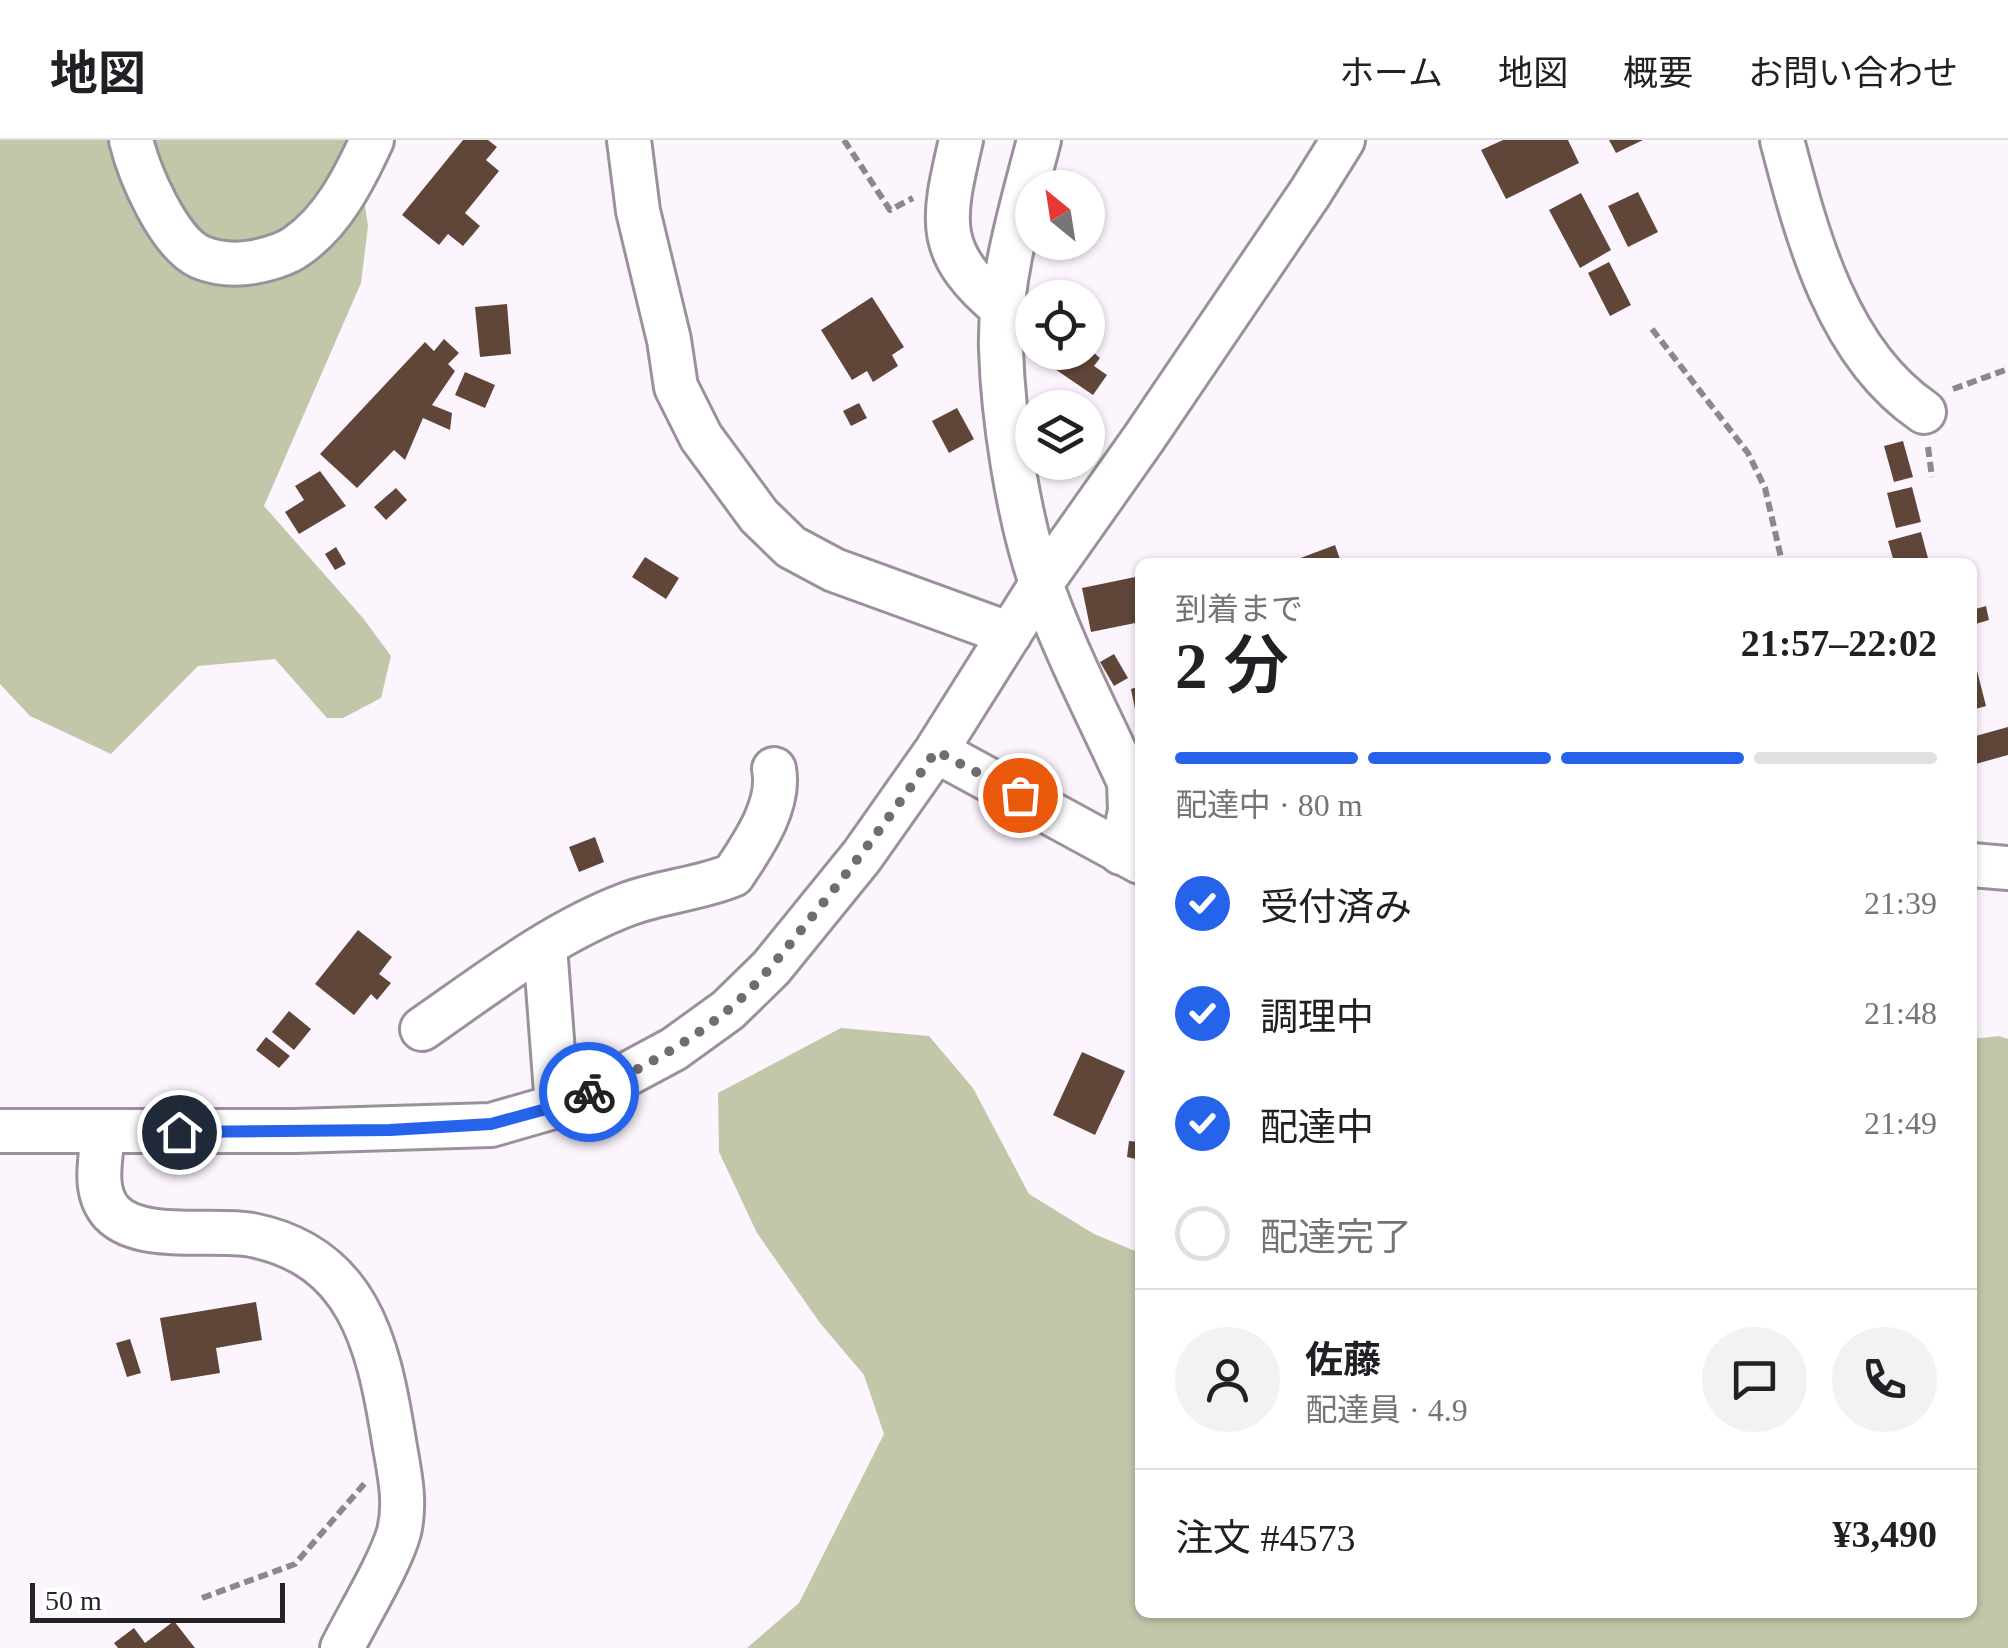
<!DOCTYPE html>
<html lang="ja">
<meta charset="utf-8">
<style>
:root{--surface:#fff;--page:#f2f2f2;--text:#202124;--muted:#757577;--line:#e0e0e0;--accent:#2563eb}
body{margin:0;font-family:"Times New Roman","Noto Sans JP",serif;background:var(--page);color:var(--text);height:100vh;display:flex;flex-direction:column;font-size:38px;white-space:nowrap}
*{box-sizing:border-box;margin:0}
p{font-size:32px;color:var(--muted)}
.icon{flex:none;width:55px;height:55px;fill:none;stroke:currentColor;stroke-width:2;stroke-linecap:round;stroke-linejoin:round}
.map{position:relative;flex:1;overflow:hidden}
.details{position:absolute;left:1135px;top:418px;width:842px;height:1060px;display:flex;flex-direction:column;background:var(--surface);border-radius:15px;box-shadow:0 2px 8px #0004}
.details>*{flex:none}
.needle{width:65px;rotate:330deg}
.fabs{position:absolute;left:1015px;top:30px;display:grid;gap:20px}
.fabs a{display:grid;place-items:center;width:90px;height:90px;border-radius:50%;background:var(--surface);box-shadow:0 2px 8px #0004;font-size:50px}
.scale{position:absolute;left:30px;bottom:25px;width:255px;box-sizing:border-box;padding-left:10px;border:5px solid #262226;border-top:0;font-size:28px;line-height:35px;white-space:nowrap;color:#262226;-webkit-text-stroke:8px #fff;paint-order:stroke}
.pin{position:absolute;display:grid;place-items:center;width:85px;height:85px;color:#fff;margin:-42px;border:5px solid #fff;border-radius:50%;box-shadow:0 2px 10px #0007}
.courier{position:absolute;display:grid;place-items:center;width:100px;height:100px;margin:-50px;border:8px solid #2563eb;border-radius:50%;background:#fff;color:#222;box-shadow:0 2px 12px #0007}
.summary em{font-style:normal;font-weight:600}
.summary div{display:flex;flex-direction:column-reverse}
.summary{display:flex;align-items:center;justify-content:space-between;height:170px;padding:0 40px}
h1{font-size:65px;font-weight:600;line-height:75px}
.bar{display:grid;grid-template-columns:repeat(4,1fr);gap:15px 10px;align-content:center;height:120px;padding:0 40px}
.bar i{height:12px;border-radius:8px;background:var(--line)}
.bar .current{background:var(--accent)}
.bar p{grid-column:span 4}
.line{display:flex;align-items:center;gap:25px;padding:0 40px;border-top:2px solid var(--line)}
.line div{flex:1}
.round{display:grid;place-items:center;flex:none;width:105px;height:105px;border-radius:52px;background:var(--page)}
ol{padding:0 40px;list-style:none}
li{display:flex;align-items:center;gap:30px;height:110px}
li p{margin-inline-start:auto}
li .icon{padding:10px;border-radius:50%;background:var(--accent);color:#fff;stroke-width:4}
li:last-child{color:var(--muted)}
li i{width:55px;height:55px;border:5px solid var(--line);border-radius:50%}
header{display:flex;align-items:center;gap:60px;box-sizing:border-box;height:140px;padding:0 50px;background:var(--surface);border-bottom:2px solid var(--line)}
header strong{font-size:48px}
nav{display:flex;gap:55px;margin-inline-start:auto;font-size:35px}
.map>svg:first-child{display:block}
.forest{fill:#c1c7a8}
.building{fill:#604638}
.lines{fill:none;stroke-linecap:round;stroke-linejoin:round}
.minor-casing{stroke:#9b919c;stroke-width:48}
.path{stroke:#8c868d;stroke-width:6;stroke-dasharray:10 5;stroke-linecap:butt}
.minor{stroke:#fff;stroke-width:42}
.done{stroke:#716c72;stroke-width:10;stroke-dasharray:0 18}
.route{stroke:#2563eb;stroke-width:12}
</style>
<header>
<strong>地図</strong>
<nav><a>ホーム</a><a>地図</a><a>概要</a><a>お問い合わせ</a></nav>
</header>
<div class="map">
<svg width="2008" height="1508" viewBox="0 0 2008 1508">
<rect width="100%" height="100%" fill="#fdf5fe"/>
<!-- forest -->
<path class="forest" d="M 0,0 L 355,0 L 368,86 L 361,143 L 264,366 L 363,478 L 391,516 L 381,558 L 343,578 L 327,578 L 275,519 L 198,526 L 111,614 L 30,576 L 0,544 Z
M 841,888 L 929,896 L 973,948 L 1029,1054 L 1094,1094 L 1140,1113 L 1140,1472 L 1972,1472 L 1973,899 L 1999,896 L 2008,899 L 2008,1508 L 747,1508 L 799,1463 L 884,1294 L 864,1235 L 820,1183 L 757,1093 L 719,1012 L 718,953 Z"/>
<!-- building -->
<path class="building" d="M 463,0 L 488,0 L 497,7 L 486,20 L 499,31 L 465,73 L 480,86 L 463,106 L 448,94 L 439,105 L 402,75 Z
M 1503,0 L 1568,0 L 1579,23 L 1506,59 L 1481,10 Z
M 1609,0 L 1643,0 L 1616,13 Z
M 1638,52 L 1658,92 L 1628,107 L 1608,66 Z
M 1581,53 L 1611,110 L 1580,128 L 1549,70 Z
M 1609,122 L 1631,165 L 1610,176 L 1588,133 Z
M 872,157 L 904,207 L 892,215 L 898,226 L 873,242 L 867,231 L 852,240 L 821,190 Z
M 507,164 L 511,214 L 480,217 L 475,167 Z
M 444,199 L 459,213 L 448,224 L 455,231 L 432,265 L 452,273 L 450,290 L 423,278 L 405,320 L 394,310 L 357,348 L 320,314 L 425,202 L 434,211 Z
M 1088,208 L 1100,218 L 1094,226 L 1107,235 L 1093,255 L 1030,212 L 1088,212 Z
M 465,232 L 495,245 L 485,268 L 455,255 Z
M 859,263 L 867,278 L 851,286 L 843,271 Z
M 957,268 L 974,299 L 949,313 L 932,281 Z
M 1903,301 L 1913,337 L 1894,342 L 1884,306 Z
M 320,331 L 346,366 L 299,394 L 285,372 L 304,360 L 295,346 Z
M 1912,347 L 1921,382 L 1896,388 L 1887,353 Z
M 396,348 L 407,360 L 386,380 L 374,367 Z
M 1921,392 L 1929,422 L 1894,422 L 1888,401 Z
M 1335,405 L 1341,422 L 1300,422 L 1298,419 Z
M 336,407 L 346,424 L 335,430 L 325,414 Z
M 645,417 L 679,438 L 666,459 L 632,437 Z
M 1140,436 L 1140,482 L 1091,492 L 1082,448 Z
M 1986,466 L 1989,480 L 1972,485 L 1972,470 Z
M 1114,514 L 1128,538 L 1114,546 L 1100,522 Z
M 1974,519 L 1986,566 L 1972,570 L 1972,520 Z
M 1140,546 L 1140,584 L 1138,584 L 1131,549 Z
M 2008,587 L 2008,615 L 1972,625 L 1972,597 Z
M 595,697 L 604,722 L 579,732 L 569,707 Z
M 358,790 L 392,817 L 379,834 L 391,843 L 377,860 L 371,854 L 354,875 L 315,844 Z
M 289,871 L 311,889 L 294,910 L 272,892 Z
M 266,897 L 290,916 L 279,928 L 256,910 Z
M 1082,912 L 1125,931 L 1095,995 L 1053,975 Z
M 1129,1001 L 1140,1002 L 1140,1020 L 1127,1017 Z
M 256,1162 L 262,1200 L 216,1208 L 220,1233 L 171,1241 L 160,1178 Z
M 130,1199 L 141,1233 L 127,1237 L 116,1203 Z
M 174,1481 L 195,1508 L 118,1508 L 114,1503 L 134,1488 L 145,1503 Z"/>
<g class="lines">
<defs>
<path id="minor" d="M 131,0 C 139,33 168,102 200,117 C 217,124 236,125 254,122 C 268,119 285,115 297,106 C 333,81 354,39 372,0
M 629,0 L 638,71 L 669,200 L 676,247 L 701,297 L 759,376 L 791,407 L 834,430 L 1010,494
M 961,0 C 942,82 934,112 1004,170
M 1039,0 C 1022,66 999,139 1001,209 C 1003,278 1018,375 1040,440 C 1062,506 1100,578 1129,642 L 1130,671 L 1121,713
M 1782,0 C 1807,96 1837,213 1924,272
M 936,611 L 1140,722
M 1972,725 L 2008,728
M 545,806 L 557,966
M 422,889 C 487,844 553,792 628,764 C 662,751 700,749 733,735 C 753,705 781,665 774,629
M 0,991 L 294,991 L 491,985 L 557,966 L 620,938 L 674,909 L 728,870 L 771,828 L 862,716 L 936,611 L 1041,444 L 1144,298 L 1310,53 L 1343,0
M 103,993 C 101,1019 92,1051 112,1073 C 141,1103 213,1088 252,1095 C 358,1116 378,1203 393,1295 C 398,1328 407,1359 399,1392 C 390,1424 358,1476 342,1508"/>
</defs>
<!-- minor casing -->
<use href="#minor" class="minor-casing"/>
<!-- path -->
<path class="path" d="M 844,0 L 890,70 L 913,58
M 1652,189 L 1748,313 L 1765,348 L 1782,422
M 1953,249 L 2008,229
M 1928,307 L 1932,337
M 202,1458 L 295,1424 L 365,1343"/>
<!-- minor -->
<use href="#minor" class="minor"/>
</g>
<g class="lines">
<!-- done -->
<path class="done" d="M 589,952 C 638,931 687,904 728,870 C 758,845 782,814 806,784 C 852,728 895,670 936,611 L 1020,655"/>
<!-- route -->
<path class="route" d="M 179,992 L 390,990 L 491,984 L 557,966 L 589,952"/>
</g>
</svg>
<div class="fabs">
<a><svg class="needle" viewBox="-14 -14 28 28"><path d="M0-13l5 13h-10z" fill="#e53935"/><path d="M0 13l5-13h-10z" fill="#757577"/></svg></a>
<a><svg class="icon" aria-label="locate" viewBox="0 0 24 24"><circle cx="12" cy="12" r="6"/><path d="M12 2v4M12 18v4M2 12h4M18 12h4"/></svg></a>
<a><svg class="icon" aria-label="layers" viewBox="0 0 24 24"><path d="M12 4l9 5-9 5-9-5zM3 14l9 5 9-5"/></svg></a>
</div>
<div class="scale">50 m</div>
<div class="pin" style="left:1020px;top:655px;background:#ea580c"><svg class="icon" aria-label="bag" viewBox="0 0 24 24"><path d="M5 8h14l-1 12H6zM9 8a3 3 0 0 1 6 0"/></svg></div>
<div class="pin" style="left:179px;top:992px;background:#1f2937"><svg class="icon" aria-label="home" viewBox="0 0 24 24"><path d="M3 11l9-7 9 7M6 9v11h12V9"/></svg></div>
<div class="courier" style="left:589px;top:952px"><svg class="icon" aria-label="bike" viewBox="0 0 24 24"><circle cx="6" cy="16" r="4"/><circle cx="18" cy="16" r="4"/><path d="M6 16l4-8h5l3 8M10 8l3 8H6M13 5h3"/></svg></div>
<section class="details">
<div class="summary"><div><h1>2 分</h1><p>到着まで</p></div><em>21:57–22:02</em></div>
<div class="bar"><i class="current"></i><i class="current"></i><i class="current"></i><i></i><p>配達中 · 80 m</p></div>
<ol>
<li><svg class="icon" aria-label="check" viewBox="0 0 24 24"><path d="M5 12l5 5 9-10"/></svg>受付済み<p>21:39</p></li>
<li><svg class="icon" aria-label="check" viewBox="0 0 24 24"><path d="M5 12l5 5 9-10"/></svg>調理中<p>21:48</p></li>
<li><svg class="icon" aria-label="check" viewBox="0 0 24 24"><path d="M5 12l5 5 9-10"/></svg>配達中<p>21:49</p></li>
<li><i></i>配達完了</li>
</ol>
<div class="line" style="height:180px"><a class="round"><svg class="icon" aria-label="person" viewBox="0 0 24 24"><circle cx="12" cy="8" r="4"/><path d="M4 21q1-7 8-7t8 7"/></svg></a><div><b>佐藤</b><p>配達員 · 4.9</p></div><a class="round"><svg class="icon" aria-label="chat" viewBox="0 0 24 24"><path d="M4 5h16v11H9l-5 4z"/></svg></a><a class="round"><svg class="icon" aria-label="phone" viewBox="0 0 24 24"><path d="M5 4h4l2 5-3 2q2 4 5 5l2-3 5 2v4C11 20 4 13 5 4z"/></svg></a></div>
<div class="line" style="height:130px"><div>注文 #4573</div><b>¥3,490</b></div>
</section>
</div>
